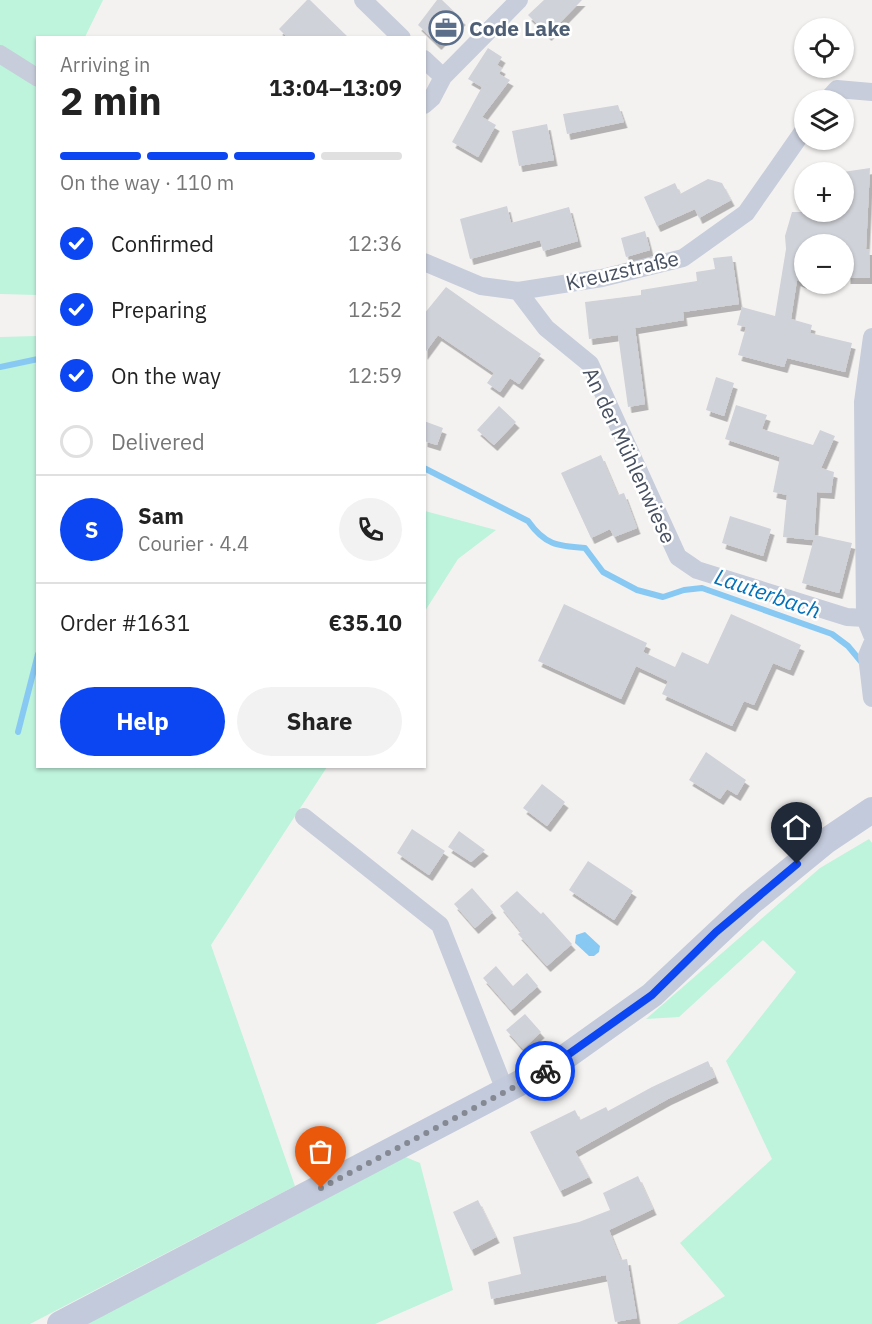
<!DOCTYPE html>
<meta charset="utf-8">
<style>
:root{--surface:#fff;--page:#f2f2f2;--text:#222;--muted:#767676;--line:#e0e0e0;--accent:#0c46f2}
body{margin:0;font-family:"IBM Plex Sans",sans-serif;background:var(--page);color:var(--text);height:100vh;display:flex;flex-direction:column;font-size:22px;white-space:nowrap}
*{box-sizing:border-box;margin:0}
p{font-size:20px;color:var(--muted)}
.icon{flex:none;width:33px;height:33px;fill:none;stroke:currentColor;stroke-width:2;stroke-linecap:round;stroke-linejoin:round}
.map{position:relative;flex:1;overflow:hidden}
.details{position:absolute;left:36px;top:36px;width:390px;height:732px;display:flex;flex-direction:column;background:var(--surface);border-radius:0px;box-shadow:0 2px 4px #0004}
.details>*{flex:none}
.buttons{position:absolute;left:794px;top:18px;display:grid;gap:12px}
.buttons a{display:grid;place-items:center;width:60px;height:60px;border-radius:50%;background:var(--surface);box-shadow:0 2px 4px #0004;font-size:30px}
.pin{position:absolute;display:grid;place-items:center;width:51px;height:51px;color:#fff;margin:-62px -26px;border-radius:50% 50% 50% 0;rotate:-45deg;box-shadow:0 0 6px #0007}
.pin .icon{rotate:45deg}
.courier{position:absolute;display:grid;place-items:center;width:60px;height:60px;margin:-30px;border:4px solid #0c46f2;border-radius:50%;background:#fff;color:#222;box-shadow:0 2px 8px #0007}
.headline em{font-style:normal;font-weight:700}
.headline div{display:flex;flex-direction:column-reverse}
.headline{display:flex;align-items:center;justify-content:space-between;height:102px;padding:0 24px}
h1{font-size:39px;font-weight:700;line-height:45px}
.bar{display:grid;grid-template-columns:repeat(4,1fr);gap:9px 6px;align-content:center;height:72px;padding:0 24px}
.bar i{height:8px;border-radius:4px;background:var(--line)}
.bar .selected{background:var(--accent)}
.bar p{grid-column:span 4}
.line{display:flex;align-items:center;gap:15px;padding:0 24px;border-top:2px solid var(--line)}
.line div{flex:1}
.round{display:grid;place-items:center;flex:none;width:63px;height:63px;border-radius:32px;background:var(--page)}
ol{padding:0 24px;list-style:none}
li{display:flex;align-items:center;gap:18px;height:66px}
li p{margin-inline-start:auto}
li .icon{padding:6px;border-radius:50%;background:var(--accent);color:#fff;stroke-width:4}
li:last-child{color:var(--muted)}
li i{width:33px;height:33px;border:3px solid var(--line);border-radius:50%}
.action{display:flex;gap:12px;margin-top:auto;padding:12px 24px}
.action a{flex:1;height:69px;border-radius:36px;background:var(--accent);color:#fff;font-size:24px;font-weight:700;line-height:69px;text-align:center}
.action a+a{background:var(--page);color:var(--text)}
.map>svg:first-child{display:block}
.green{fill:#bef3dc}
.water{fill:#88c9f3}
.lines{fill:none;stroke-linecap:round;stroke-linejoin:round}
.stream{stroke:#88c9f3;stroke-width:6}
.building{fill:#d0d2d9;filter:url(#shadow)}
.street{stroke:#c7cdda;stroke-width:18}
.secondary{stroke:#c3cadb;stroke-width:26}
.done{stroke:#848993;stroke-width:6;stroke-dasharray:0 10.8}
.route{stroke:#0c46f2;stroke-width:8}
.labels{text-anchor:middle;dominant-baseline:central;stroke-width:5;stroke-linejoin:round;paint-order:stroke}
.service-label{font-size:21px;font-weight:bold;fill:#4e5e75;stroke:#fff;text-anchor:start}
.street-label{font-size:21px;fill:#475060;stroke:#fff}
.water-label{font-size:22px;font-style:italic;fill:#0271b9;stroke:#fff}
</style>
<div class="map">
<svg width="872" height="1324" viewBox="0 0 872 1324">
<defs>
<filter id="shadow"><feDropShadow dx="3.5" dy="6" stdDeviation="0" flood-color="#0004"/></filter>
</defs>
<rect width="100%" height="100%" fill="#f4f2f1"/>
<!-- green -->
<path class="green" d="M 0,0 L 103,0 L 85,37 L 38,38 L 37,76 L 0,52 Z
M 0,61 L 37,84 L 37,295 L 0,294 Z
M 37,336 L 38,766 L 327,767 L 211,945 L 295,1186 L 30,1324 L 0,1324 L 0,337 Z
M 425,511 L 496,530 L 458,559 L 425,611 Z
M 869,839 L 872,843 L 872,1324 L 677,1324 L 725,1296 L 680,1243 L 772,1159 L 726,1061 L 796,972 L 763,940 L 679,1017 L 646,1019 L 820,868 Z
M 403,1156 L 420,1163 L 453,1290 L 375,1324 L 81,1324 Z"/>
<!-- water -->
<path class="water" d="M 585,932 L 600,946 L 599,952 L 594,956 L 589,956 L 575,943 L 576,935 Z"/>
<g class="lines">
<!-- stream -->
<path class="stream" d="M 0,367 L 38,359
M 424,468 L 528,521 C 545,545 557,546 585,548 L 603,572 L 637,590 L 663,597 L 684,590 L 702,588 L 832,634 L 848,646 L 863,664
M 18,732 L 38,654"/>
</g>
<!-- building -->
<path class="building" d="M 307,0 L 310,0 L 349,38 L 288,38 L 279,29 Z
M 437,0 L 442,0 L 462,19 L 438,44 L 418,25 Z
M 544,0 L 582,0 L 548,35 L 528,15 Z
M 488,48 L 502,57 L 497,65 L 502,68 L 499,74 L 510,80 L 482,117 L 496,125 L 478,157 L 452,142 L 482,87 L 468,79 Z
M 618,105 L 624,122 L 567,134 L 563,114 Z
M 547,124 L 554,160 L 519,166 L 512,131 Z
M 870,168 L 866,249 L 869,249 L 870,278 L 847,278 L 847,244 L 804,244 L 804,283 L 797,280 L 791,319 L 812,325 L 810,333 L 852,343 L 845,372 L 787,358 L 784,367 L 738,355 L 746,327 L 737,325 L 742,307 L 775,316 L 786,249 L 785,236 L 792,212 L 843,212 L 843,172 Z
M 708,179 L 722,183 L 731,200 L 699,218 L 695,209 L 657,226 L 644,197 L 675,183 L 680,194 Z
M 507,206 L 511,223 L 569,207 L 578,241 L 543,251 L 540,240 L 470,259 L 460,219 Z
M 645,231 L 650,250 L 626,257 L 621,238 Z
M 732,256 L 739,304 L 683,312 L 684,320 L 635,328 L 645,404 L 628,407 L 618,335 L 589,339 L 585,302 L 641,295 L 641,290 L 697,281 L 696,272 L 715,269 L 713,258 Z
M 446,287 L 541,354 L 519,384 L 510,378 L 500,392 L 487,383 L 494,373 L 438,335 L 424,354 L 424,314 Z
M 716,377 L 734,383 L 724,416 L 706,410 Z
M 736,405 L 767,415 L 762,429 L 813,445 L 820,430 L 835,436 L 821,468 L 834,472 L 831,493 L 817,492 L 814,540 L 783,537 L 787,495 L 773,492 L 780,457 L 725,439 Z
M 499,406 L 516,422 L 494,445 L 477,430 Z
M 424,421 L 443,428 L 437,445 L 424,441 Z
M 601,455 L 618,495 L 624,493 L 637,528 L 614,537 L 610,529 L 591,538 L 561,473 Z
M 730,516 L 771,529 L 763,556 L 722,543 Z
M 815,535 L 852,543 L 839,593 L 802,583 Z
M 564,604 L 647,643 L 643,652 L 675,667 L 682,652 L 708,664 L 731,614 L 801,645 L 790,670 L 773,663 L 754,705 L 744,701 L 732,726 L 662,694 L 668,681 L 636,666 L 621,699 L 538,661 Z
M 706,752 L 746,780 L 737,795 L 727,789 L 720,799 L 689,780 Z
M 542,784 L 565,802 L 547,826 L 523,808 Z
M 412,829 L 445,851 L 429,875 L 397,853 Z
M 459,831 L 485,850 L 471,862 L 448,847 Z
M 588,861 L 633,891 L 614,920 L 569,890 Z
M 472,888 L 493,912 L 475,928 L 454,904 Z
M 517,891 L 541,914 L 543,912 L 572,944 L 547,966 L 518,934 L 521,932 L 500,906 Z
M 496,966 L 513,986 L 527,973 L 538,986 L 511,1010 L 483,978 Z
M 525,1014 L 541,1032 L 523,1049 L 506,1030 Z
M 708,1061 L 715,1077 L 668,1099 L 575,1151 L 589,1177 L 560,1191 L 530,1132 L 575,1110 L 580,1120 L 606,1107 L 608,1111 L 652,1087 Z
M 638,1176 L 653,1209 L 609,1230 L 621,1260 L 627,1259 L 637,1318 L 615,1322 L 606,1275 L 491,1299 L 488,1282 L 521,1274 L 513,1237 L 579,1222 L 610,1210 L 603,1193 Z
M 478,1200 L 496,1237 L 471,1250 L 453,1212 Z"/>
<g class="lines">
<!-- street -->
<path class="street" d="M 363,0 L 402,38
M 0,54 L 38,78
M 424,59 L 443,77
M 827,100 L 837,89 L 872,92
M 424,105 L 432,98 L 443,77 L 519,0
M 424,262 L 481,286 L 518,291 L 602,278 L 683,258 L 746,213 L 804,130
M 518,291 L 546,328 L 590,364 L 678,557 L 697,570 L 847,617 L 865,618
M 872,337 L 863,402 L 865,618 L 872,635
M 872,644 L 867,656 L 872,698
M 304,817 L 440,925 L 506,1093"/>
<!-- secondary -->
<path class="secondary" d="M 60,1324 L 554,1065 L 652,995 L 750,903 L 826,841 L 872,810"/>
</g>
<g class="lines">
<!-- done -->
<path class="done" d="M 321,1188 L 545,1071"/>
<!-- route -->
<path class="route" d="M 545,1071 L 652,995 L 716,932 L 797,864"/>
</g>
<!-- icons -->
<defs>
<symbol id="office-ring" viewBox="-11 -11 22 22"><circle r="9.5" fill="#fff" stroke="#5c6f8a" stroke-width="1.5"/><path d="M-6-3h4V-5.5h4V-3h4V5H-6ZM-1-4.5V-3h2v-1.5ZM-6 0V1H6V0Z" fill="#5c6f8a"/></symbol>
</defs>
<g fill-rule="evenodd">
<use href="#office-ring" x="427" y="9" width="38" height="38"/>
</g>
<g class="labels">
<!-- service labels -->
<g class="service-label">
<text x="469" y="28">Code Lake</text>
</g>
<!-- street labels -->
<g class="street-label">
<text transform="translate(622 270) rotate(-13)">Kreuzstraße</text>
<text transform="translate(630 455) rotate(65)">An der Mühlenwiese</text>
</g>
<!-- water labels -->
<g class="water-label">
<text transform="translate(768 593) rotate(19)">Lauterbach</text>
</g>
</g>
</svg>
<div class="buttons">
<a><svg class="icon" aria-label="locate" viewBox="0 0 24 24"><circle cx="12" cy="12" r="6"/><path d="M12 2v4M12 18v4M2 12h4M18 12h4"/></svg></a>
<a><svg class="icon" aria-label="layers" viewBox="0 0 24 24"><path d="M12 4l9 5-9 5-9-5zM3 14l9 5 9-5"/></svg></a>
<a>+</a>
<a>−</a>
</div>
<div class="pin" style="left:321px;top:1188px;background:#ea580c"><svg class="icon" aria-label="bag" viewBox="0 0 24 24"><path d="M5 8h14l-1 12H6zM9 8a3 3 0 0 1 6 0"/></svg></div>
<div class="pin" style="left:797px;top:864px;background:#1f2937"><svg class="icon" aria-label="home" viewBox="0 0 24 24"><path d="M3 11l9-7 9 7M6 9v11h12V9"/></svg></div>
<div class="courier" style="left:545px;top:1071px"><svg class="icon" aria-label="bike" viewBox="0 0 24 24"><circle cx="6" cy="16" r="4"/><circle cx="18" cy="16" r="4"/><path d="M6 16l4-8h5l3 8M10 8l3 8H6M13 5h3"/></svg></div>
<section class="details">
<div class="headline"><div><h1>2 min</h1><p>Arriving in</p></div><em>13:04–13:09</em></div>
<div class="bar"><i class="selected"></i><i class="selected"></i><i class="selected"></i><i></i><p>On the way · 110 m</p></div>
<ol>
<li><svg class="icon" aria-label="check" viewBox="0 0 24 24"><path d="M5 12l5 5 9-10"/></svg>Confirmed<p>12:36</p></li>
<li><svg class="icon" aria-label="check" viewBox="0 0 24 24"><path d="M5 12l5 5 9-10"/></svg>Preparing<p>12:52</p></li>
<li><svg class="icon" aria-label="check" viewBox="0 0 24 24"><path d="M5 12l5 5 9-10"/></svg>On the way<p>12:59</p></li>
<li><i></i>Delivered</li>
</ol>
<div class="line" style="height:108px"><b class="round" style="background:var(--accent);color:#fff">S</b><div><b>Sam</b><p>Courier · 4.4</p></div><a class="round"><svg class="icon" aria-label="phone" viewBox="0 0 24 24"><path d="M5 4h4l2 5-3 2q2 4 5 5l2-3 5 2v4C11 20 4 13 5 4z"/></svg></a></div>
<div class="line" style="height:78px"><div>Order #1631</div><b>€35.10</b></div>
<div class="action"><a>Help</a><a>Share</a></div>
</section>
</div>
